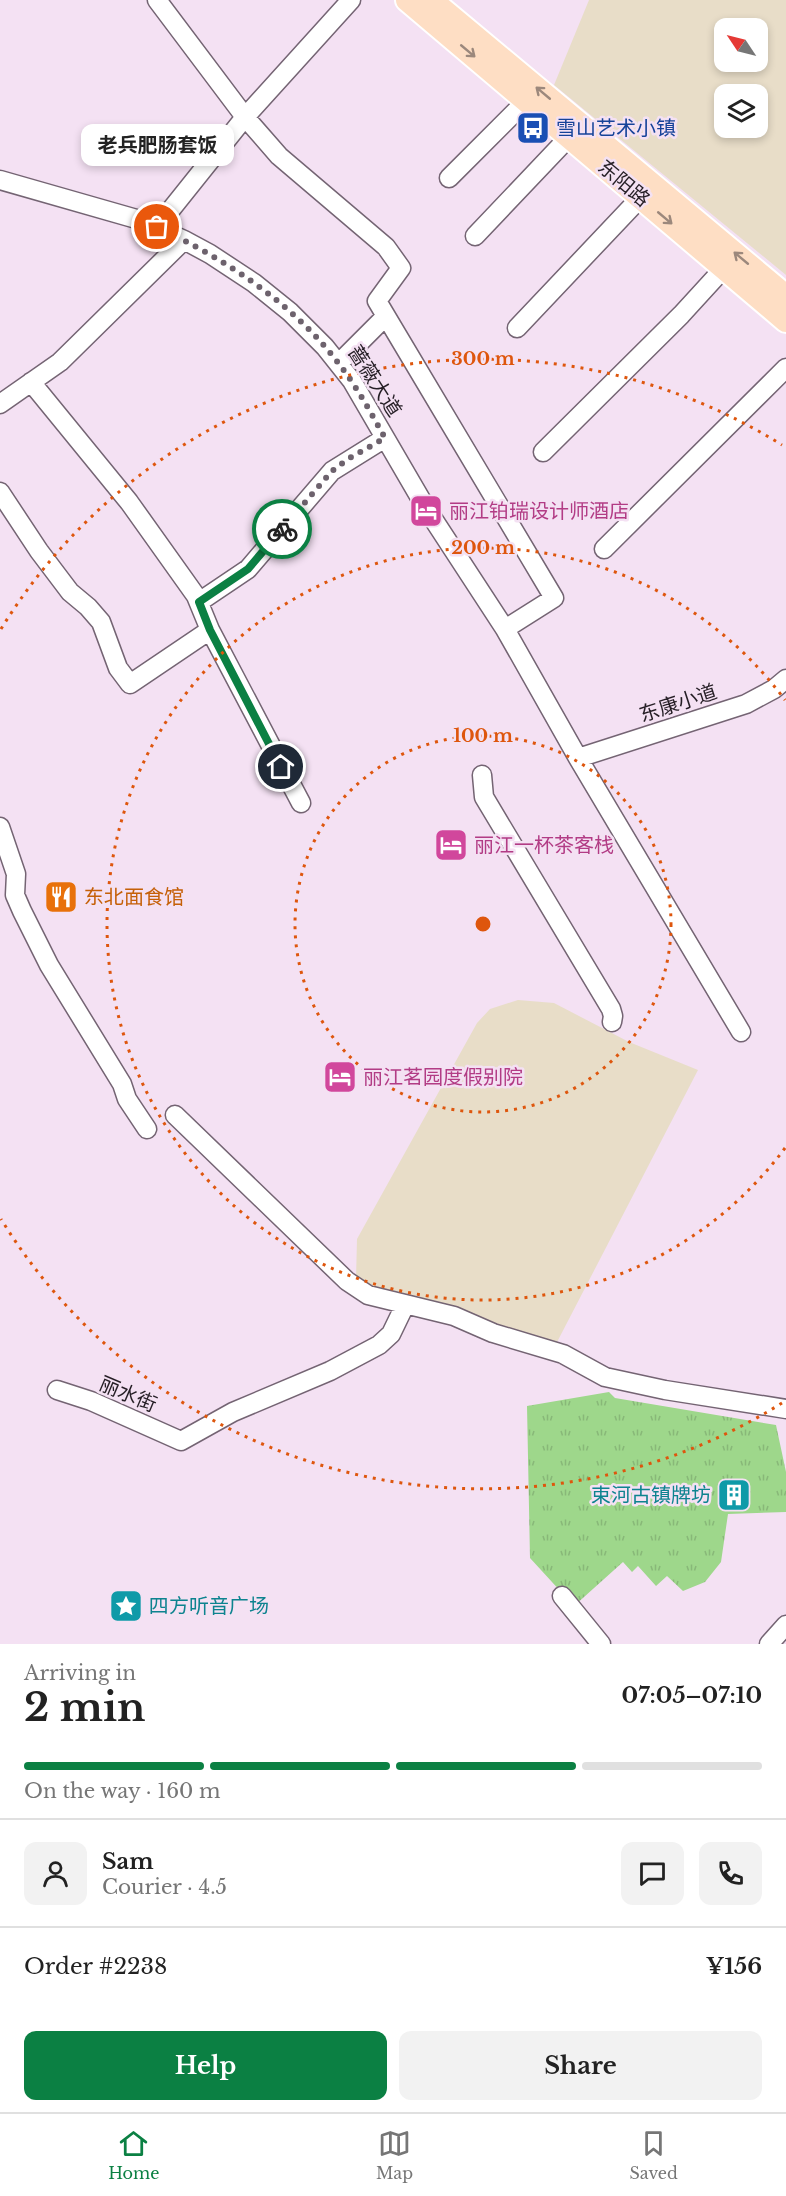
<!DOCTYPE html>
<meta charset="utf-8">
<style>
:root{--surface:#fff;--page:#f2f2f2;--text:#222;--muted:#767676;--line:#e0e0e0;--accent:#0b8043}
body{margin:0;font-family:"Libre Baskerville","Noto Sans SC",serif;background:var(--page);color:var(--text);height:100vh;display:flex;flex-direction:column;font-size:22px;white-space:nowrap}
*{box-sizing:border-box;margin:0}
p{font-size:20px;color:var(--muted)}
.icon{flex:none;width:33px;height:33px;fill:none;stroke:currentColor;stroke-width:2;stroke-linecap:round;stroke-linejoin:round}
.map{position:relative;height:1644px;overflow:hidden}
.panel{display:flex;flex-direction:column;background:var(--surface);flex:1}
.panel>*{flex:none}
.needle{width:39px;rotate:305deg}
.buttons{position:absolute;left:714px;top:18px;display:grid;gap:12px}
.buttons a{display:grid;place-items:center;width:54px;height:54px;border-radius:12px;background:var(--surface);box-shadow:0 3px 9px #0003;font-size:30px}
.pin{position:absolute;display:grid;place-items:center;width:51px;height:51px;color:#fff;margin:-26px;border:3px solid #fff;border-radius:50%;box-shadow:0 2px 6px #0007}
.courier{position:absolute;display:grid;place-items:center;width:60px;height:60px;margin:-30px;border:4px solid #0b8043;border-radius:50%;background:#fff;color:#222;box-shadow:0 2px 8px #0007}
.bubble{position:absolute;height:42px;border-radius:12px;background:var(--surface);box-shadow:0 3px 9px #0003;font-size:20px;font-weight:700;line-height:42px;text-align:center}
.summary em{font-style:normal;font-weight:700}
.summary div{display:flex;flex-direction:column-reverse}
.summary{display:flex;align-items:center;justify-content:space-between;height:102px;padding:0 24px}
h1{font-size:39px;font-weight:700;line-height:45px}
.bar{display:grid;grid-template-columns:repeat(4,1fr);gap:9px 6px;align-content:center;height:72px;padding:0 24px}
.bar i{height:8px;border-radius:4px;background:var(--line)}
.bar .current{background:var(--accent)}
.bar p{grid-column:span 4}
.line{display:flex;align-items:center;gap:15px;padding:0 24px;border-top:2px solid var(--line)}
.line div{flex:1}
.round{display:grid;place-items:center;flex:none;width:63px;height:63px;border-radius:12px;background:var(--page)}
.primary-button{display:flex;gap:12px;margin-top:auto;padding:12px 24px}
.primary-button a{flex:1;height:69px;border-radius:12px;background:var(--accent);color:#fff;font-size:24px;font-weight:700;line-height:69px;text-align:center}
.primary-button a+a{background:var(--page);color:var(--text)}
.dock{display:flex;justify-content:space-around;align-items:center;height:84px;border-top:2px solid var(--line);background:var(--surface);font-size:16px;color:var(--muted)}
.dock a{display:grid;justify-items:center;gap:3px}
.dock .current{color:var(--accent)}
.map>svg:first-child{display:block}
.commercial{fill:#e8ddc8;fill-rule:evenodd}
.park{fill:url(#park-tufts)}
.lines{fill:none;stroke-linecap:round;stroke-linejoin:round}
.minor-casing{stroke:#746473;stroke-width:21}
.major-casing{stroke:#fff;stroke-width:26}
.minor{stroke:#fff;stroke-width:18}
.major{stroke:#fedec4;stroke-width:22}
.oneway{stroke:#9c887c}
.done{stroke:#6d626d;stroke-width:6;stroke-dasharray:0 10.8}
.route{stroke:#0b8043;stroke-width:8}
.ring{fill:none;stroke:#de560d;stroke-width:3;stroke-dasharray:3 6}
.labels{text-anchor:middle;dominant-baseline:central;stroke-width:5;stroke-linejoin:round;paint-order:stroke}
.transit-label{font-size:20px;fill:#164399;stroke:#f4e1f3;text-anchor:start}
.street-label{font-size:20px;fill:#251e25;stroke:#f4e1f3}
.hotel-label{font-size:20px;fill:#b23c85;stroke:#f4e1f3;text-anchor:start}
.food-label{font-size:20px;fill:#c56008;stroke:#f4e1f3;text-anchor:start}
.culture-label{font-size:20px;fill:#0d838f;stroke:#f4e1f3;text-anchor:end}
.centre{fill:#de560d;stroke:#f4e1f3;stroke-width:3}
.ring-label{font-size:18px;text-anchor:middle;font-weight:bold;fill:#de560d;stroke:#f4e1f3;stroke-width:5;stroke-linejoin:round;paint-order:stroke}
</style>
<div class="map">
<svg width="786" height="1644" viewBox="0 0 786 1644">
<defs>
<pattern id="park-tufts" width="24" height="20" patternUnits="userSpaceOnUse" patternTransform="scale(1.5)"><rect width="24" height="20" fill="#9ed78b"/><path d="M3 7l-1-3M5 7V3M7 7l1-3M15 17l-1-3M17 17v-4M19 17l1-3" fill="none" stroke="#88b878"/></pattern>
</defs>
<rect width="100%" height="100%" fill="#f4e1f3"/>
<!-- commercial -->
<path class="commercial" d="M 589,0 L 786,0 L 786,275 L 554,85 ZM 724,28 L 758,28 L 758,62 L 724,62 ZM 724,94 L 758,94 L 758,128 L 724,128 Z
M 518,1000 L 554,1003 L 629,1042 L 698,1070 L 555,1346 L 377,1294 L 356,1279 L 357,1239 L 477,1023 L 490,1009 Z"/>
<!-- park -->
<path class="park" d="M 609,1392 L 615,1398 L 776,1425 L 786,1472 L 786,1512 L 728,1514 L 721,1562 L 705,1582 L 683,1591 L 667,1576 L 656,1586 L 638,1566 L 632,1572 L 623,1562 L 574,1606 L 530,1558 L 527,1406 Z"/>
<g class="lines">
<defs>
<path id="minor" d="M 157,0 L 245,117 L 279,156 L 386,247 L 401,268 L 377,301 L 554,598 L 505,629
M 449,178 L 526,101
M 0,180 L 140,220 L 184,240 L 210,254 L 254,283 L 290,312 L 325,347 L 352,381 L 426,508 L 505,629 L 578,758 L 741,1032
M 157,227 L 245,117 L 351,0
M 475,236 L 569,137
M 517,328 L 641,197
M 339,363 L 386,316
M 31,382 L 129,502 L 196,596 L 210,630 L 301,803
M 0,404 L 60,362 L 184,240
M 543,452 L 681,315 L 724,268
M 0,492 L 39,551 L 70,592 L 88,607 L 101,622 L 118,668 L 130,684 L 210,630
M 604,549 L 786,368
M 199,602 L 248,569 L 332,471 L 385,438
M 578,758 L 746,704 L 774,689 L 786,679
M 482,775 L 484,797 L 611,1009 L 613,1016 L 612,1022
M 0,827 L 16,874 L 15,895 L 22,911 L 49,965 L 122,1084 L 127,1099 L 147,1129
M 175,1115 L 347,1281 L 368,1295 L 454,1316 L 493,1333 L 563,1354 L 605,1377 L 665,1390 L 786,1409
M 57,1390 L 91,1401 L 181,1441 L 233,1412 L 330,1371 L 379,1345 L 391,1334 L 405,1305
M 562,1596 L 601,1644
M 769,1644 L 786,1625"/>
<path id="major" d="M 407,0 L 786,321
M 435,3 L 786,296"/>
</defs>
<!-- minor casing -->
<use href="#minor" class="minor-casing"/>
<!-- major casing -->
<use href="#major" class="major-casing"/>
<!-- minor -->
<use href="#minor" class="minor"/>
<!-- major -->
<use href="#major" class="major"/>
</g>
<!-- one-way arrows -->
<defs><path id="oneway-shaft" d="M-6 0H5M1.5-3L5.5 0L1.5 3" fill="none" stroke-width="1.6" stroke-linecap="round" stroke-linejoin="round" transform="scale(1.5)"/></defs>
<g class="oneway">
<use href="#oneway-shaft" transform="translate(468 51) rotate(40)"/>
<use href="#oneway-shaft" transform="translate(543 93) rotate(-140)"/>
<use href="#oneway-shaft" transform="translate(665 218) rotate(40)"/>
<use href="#oneway-shaft" transform="translate(741 258) rotate(-140)"/>
</g>
<g class="lines">
<!-- done -->
<path class="done" d="M 157,227 C 225,259 293,303 339,364 C 357,387 371,413 385,438 L 348,459 L 332,471 L 282,529"/>
<!-- route -->
<path class="route" d="M 281,767 L 210,630 L 199,602 L 248,569 L 282,529"/>
</g>
<!-- distance rings -->
<g class="ring">
<circle cx="483" cy="924" r="188"/>
<path d="M785 1148A376 376 0 1 1 785 700"/>
<path d="M782 1403A565 565 0 0 1 1 1219M1 629A565 565 0 0 1 782 445"/>
</g>
<!-- icons -->
<defs>
<symbol id="bus-square" viewBox="-11 -11 22 22"><rect x="-9" y="-9" width="18" height="18" rx="4" fill="#1a4fb4" stroke="#f4e1f3"/><path d="M-5-6H5V4H4V6H2V4H-2V6H-4V4H-5ZM-3.5-4V0h7V-4ZM-3.5 1.2v1.5H-2V1.2ZM2 1.2v1.5H3.5V1.2Z" fill="#fff"/></symbol>
<symbol id="hotel-square" viewBox="-11 -11 22 22"><rect x="-9" y="-9" width="18" height="18" rx="4" fill="#d1479c" stroke="#f4e1f3"/><path d="M-6-4.5h1.5V1H6V5H4.5V3h-9V5H-6ZM-4 0a1.8 1.8 0 1 1 3.6 0ZM.5 0V-2.5h3Q6-2.5 6 0Z" fill="#fff"/></symbol>
<symbol id="restaurant-square" viewBox="-11 -11 22 22"><rect x="-9" y="-9" width="18" height="18" rx="4" fill="#e8710a" stroke="#f4e1f3"/><path d="M-5-6h1v4h1v-4h1v4h1v-4h1v5L-1.5 .5V6h-2V.5L-5-1ZM5-6V6H3V1.5H1.5Q1.5-4 5-6Z" fill="#fff"/></symbol>
<symbol id="building-square" viewBox="-11 -11 22 22"><rect x="-9" y="-9" width="18" height="18" rx="4" fill="#0f9aa8" stroke="#f4e1f3"/><path d="M-4-6H4V6H1V3H-1V6H-4ZM-2.5-4.3h1.7v1.8h-1.7ZM.8-4.3h1.7v1.8H.8ZM-2.5-1h1.7V.8h-1.7ZM.8-1h1.7V.8H.8Z" fill="#fff"/></symbol>
<symbol id="sight-square" viewBox="-11 -11 22 22"><rect x="-9" y="-9" width="18" height="18" rx="4" fill="#0f9aa8" stroke="#f4e1f3"/><path d="M0-6L1.8-2.2L6-1.7L2.9 1.2L3.7 5.4L0 3.3L-3.7 5.4L-2.9 1.2L-6-1.7L-1.8-2.2Z" fill="#fff"/></symbol>
</defs>
<g fill-rule="evenodd">
<use href="#bus-square" x="514" y="109" width="38" height="38"/>
<use href="#hotel-square" x="407" y="492" width="38" height="38"/>
<use href="#hotel-square" x="432" y="826" width="38" height="38"/>
<use href="#restaurant-square" x="42" y="878" width="38" height="38"/>
<use href="#hotel-square" x="321" y="1058" width="38" height="38"/>
<use href="#building-square" x="715" y="1476" width="38" height="38"/>
<use href="#sight-square" x="107" y="1587" width="38" height="38"/>
</g>
<g class="labels">
<!-- transit labels -->
<g class="transit-label">
<text x="556" y="128">雪山艺术小镇</text>
</g>
<!-- street labels -->
<g class="street-label">
<text transform="translate(624 183) rotate(40)">东阳路</text>
<text transform="translate(375 381) rotate(57)">蔷薇大道</text>
<text transform="translate(678 703) rotate(-18)">东康小道</text>
<text transform="translate(128 1394) rotate(23)">丽水街</text>
</g>
<!-- hotel labels -->
<g class="hotel-label">
<text x="449" y="511">丽江铂瑞设计师酒店</text>
<text x="474" y="845">丽江一杯茶客栈</text>
<text x="363" y="1077">丽江茗园度假别院</text>
</g>
<!-- food labels -->
<g class="food-label">
<text x="84" y="897">东北面食馆</text>
</g>
<!-- culture labels -->
<g class="culture-label">
<text x="711" y="1495">束河古镇牌坊</text>
<text x="149" y="1606" text-anchor="start">四方听音广场</text>
</g>
</g>
<circle cx="483" cy="924" r="9" class="centre"/>
<g class="ring-label">
<text x="483" y="365">300 m</text>
<text x="483" y="554">200 m</text>
<text x="483" y="742">100 m</text>
</g>
</svg>
<div class="buttons">
<a><svg class="needle" viewBox="-14 -14 28 28"><path d="M0-13l5 13h-10z" fill="#e53935"/><path d="M0 13l5-13h-10z" fill="#767676"/></svg></a>
<a><svg class="icon" aria-label="layers" viewBox="0 0 24 24"><path d="M12 4l9 5-9 5-9-5zM3 14l9 5 9-5"/></svg></a>
</div>
<div class="pin" style="left:157px;top:227px;background:#ea580c"><svg class="icon" aria-label="bag" viewBox="0 0 24 24"><path d="M5 8h14l-1 12H6zM9 8a3 3 0 0 1 6 0"/></svg></div>
<div class="pin" style="left:281px;top:767px;background:#1f2937"><svg class="icon" aria-label="home" viewBox="0 0 24 24"><path d="M3 11l9-7 9 7M6 9v11h12V9"/></svg></div>
<div class="courier" style="left:282px;top:529px"><svg class="icon" aria-label="bike" viewBox="0 0 24 24"><circle cx="6" cy="16" r="4"/><circle cx="18" cy="16" r="4"/><path d="M6 16l4-8h5l3 8M10 8l3 8H6M13 5h3"/></svg></div>
<div class="bubble" style="left:81px;top:124px;width:153px">老兵肥肠套饭</div>
</div>
<section class="panel">
<div class="summary"><div><h1>2 min</h1><p>Arriving in</p></div><em>07:05–07:10</em></div>
<div class="bar"><i class="current"></i><i class="current"></i><i class="current"></i><i></i><p>On the way · 160 m</p></div>
<div class="line" style="height:108px"><a class="round"><svg class="icon" aria-label="person" viewBox="0 0 24 24"><circle cx="12" cy="8" r="4"/><path d="M4 21q1-7 8-7t8 7"/></svg></a><div><b>Sam</b><p>Courier · 4.5</p></div><a class="round"><svg class="icon" aria-label="chat" viewBox="0 0 24 24"><path d="M4 5h16v11H9l-5 4z"/></svg></a><a class="round"><svg class="icon" aria-label="phone" viewBox="0 0 24 24"><path d="M5 4h4l2 5-3 2q2 4 5 5l2-3 5 2v4C11 20 4 13 5 4z"/></svg></a></div>
<div class="line" style="height:78px"><div>Order #2238</div><b>¥156</b></div>
<div class="primary-button"><a>Help</a><a>Share</a></div>
</section>
<nav class="dock">
<a class="current"><svg class="icon" aria-label="home" viewBox="0 0 24 24"><path d="M3 11l9-7 9 7M6 9v11h12V9"/></svg>Home</a>
<a><svg class="icon" aria-label="map" viewBox="0 0 24 24"><path d="M3 6l6-2 6 2 6-2v14l-6 2-6-2-6 2zM9 4v14M15 6v14"/></svg>Map</a>
<a><svg class="icon" aria-label="saved" viewBox="0 0 24 24"><path d="M7 4h10v16l-5-4-5 4z"/></svg>Saved</a>
</nav>
